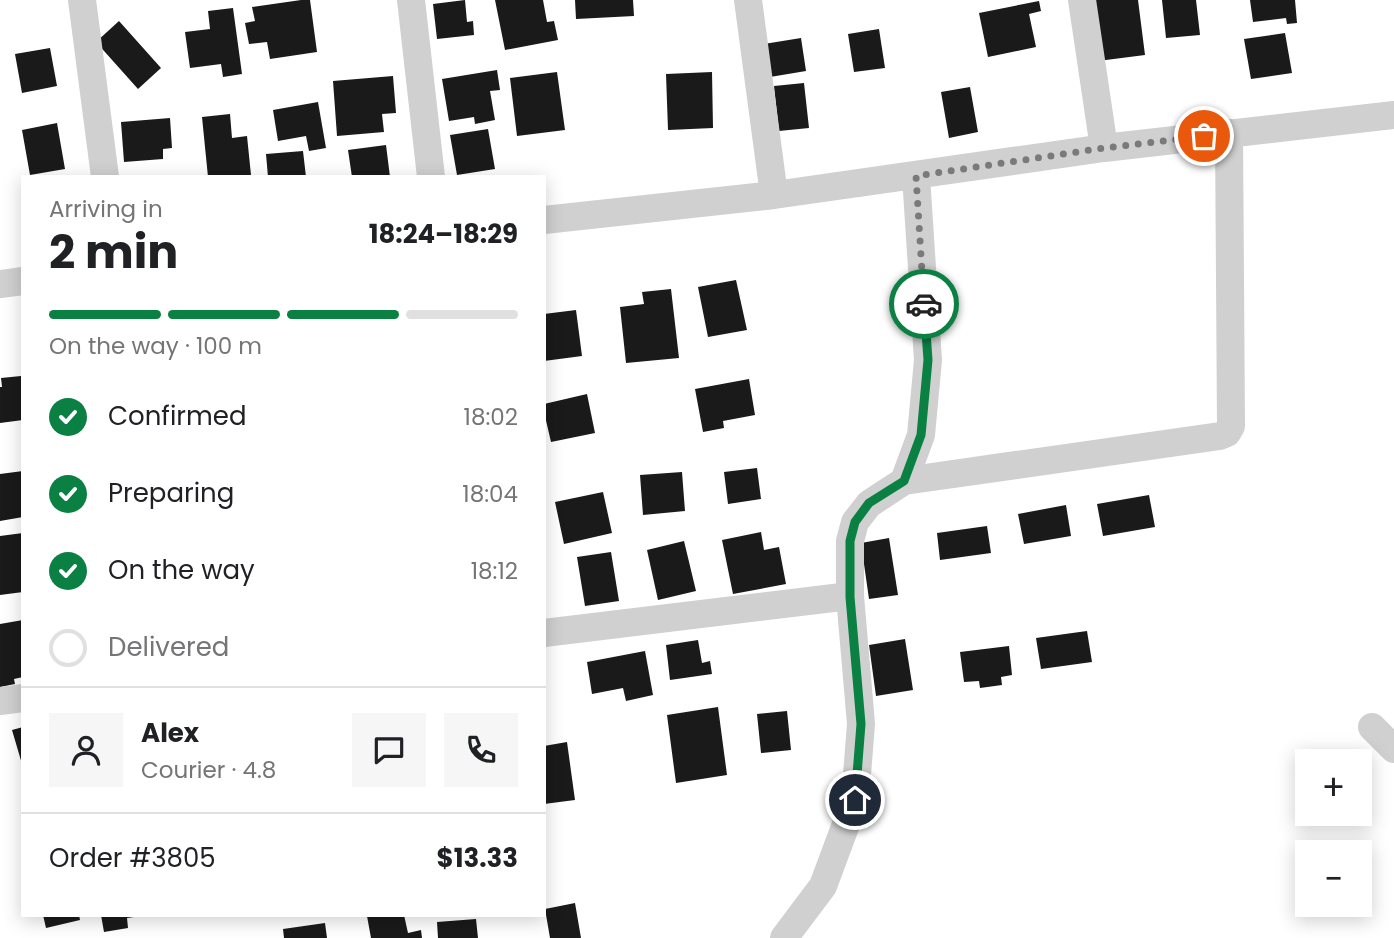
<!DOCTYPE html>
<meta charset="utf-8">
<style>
:root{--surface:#fff;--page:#f6f6f6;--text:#202124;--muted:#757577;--line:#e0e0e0;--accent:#0b8043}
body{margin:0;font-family:Poppins,sans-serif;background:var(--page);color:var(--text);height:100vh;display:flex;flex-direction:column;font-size:26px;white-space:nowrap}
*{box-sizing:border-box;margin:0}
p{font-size:23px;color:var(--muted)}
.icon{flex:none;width:38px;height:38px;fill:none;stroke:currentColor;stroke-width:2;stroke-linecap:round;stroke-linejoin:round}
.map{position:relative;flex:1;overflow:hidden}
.panel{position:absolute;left:21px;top:175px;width:525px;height:742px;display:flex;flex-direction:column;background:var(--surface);border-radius:0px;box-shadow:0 4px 18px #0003}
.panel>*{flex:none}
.controls{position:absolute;left:1295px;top:749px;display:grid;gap:14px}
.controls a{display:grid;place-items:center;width:77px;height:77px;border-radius:0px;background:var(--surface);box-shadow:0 4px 18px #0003;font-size:35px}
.pin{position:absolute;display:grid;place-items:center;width:60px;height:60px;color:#fff;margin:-30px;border:4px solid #fff;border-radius:50%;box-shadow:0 2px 7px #0007}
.courier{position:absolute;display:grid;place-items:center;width:70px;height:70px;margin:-35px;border:5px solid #0b8043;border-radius:50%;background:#fff;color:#222;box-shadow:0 2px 9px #0007}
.head em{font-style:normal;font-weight:700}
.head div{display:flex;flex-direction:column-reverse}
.head{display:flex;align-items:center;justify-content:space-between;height:119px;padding:0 28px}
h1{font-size:46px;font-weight:700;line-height:52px}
.bar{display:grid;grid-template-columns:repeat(4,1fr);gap:10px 7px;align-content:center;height:84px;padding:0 28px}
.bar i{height:9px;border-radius:5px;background:var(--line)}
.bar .active{background:var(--accent)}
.bar p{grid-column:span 4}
.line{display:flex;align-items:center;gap:18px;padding:0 28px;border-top:2px solid var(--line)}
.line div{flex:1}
.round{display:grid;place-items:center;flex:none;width:74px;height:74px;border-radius:0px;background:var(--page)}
ol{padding:0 28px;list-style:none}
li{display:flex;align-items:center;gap:21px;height:77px}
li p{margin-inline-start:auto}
li .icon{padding:7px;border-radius:50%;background:var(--accent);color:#fff;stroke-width:4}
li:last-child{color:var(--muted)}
li i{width:38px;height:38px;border:4px solid var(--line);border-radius:50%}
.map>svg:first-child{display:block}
.building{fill:#1a1a1a}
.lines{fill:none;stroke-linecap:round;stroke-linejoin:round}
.street{stroke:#d0d0d0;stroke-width:28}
.done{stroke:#7a7a7a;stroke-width:7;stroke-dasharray:0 12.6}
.route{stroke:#0b8043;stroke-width:9}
</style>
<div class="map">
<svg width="1394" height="938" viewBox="0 0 1394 938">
<rect width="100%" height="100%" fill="#fff"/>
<!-- building -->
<path class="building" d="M 301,0 L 310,0 L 317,52 L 270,59 L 267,42 L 249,44 L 245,23 L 255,21 L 252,7 Z
M 465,0 L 467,22 L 473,21 L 474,35 L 437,39 L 433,4 Z
M 495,0 L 543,0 L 547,22 L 554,21 L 558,40 L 505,50 Z
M 575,0 L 633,0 L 634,16 L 576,19 Z
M 1090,0 L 1138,0 L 1145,55 L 1098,61 Z
M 1162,0 L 1196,0 L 1200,35 L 1166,38 Z
M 1250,0 L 1295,0 L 1297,23 L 1287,24 L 1286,18 L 1253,22 Z
M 1039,1 L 1041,11 L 1029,14 L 1036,47 L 988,57 L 979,13 Z
M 233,8 L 242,74 L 223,77 L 221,64 L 190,68 L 185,32 L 210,29 L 208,11 Z
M 119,21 L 161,68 L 138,89 L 96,42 Z
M 879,29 L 885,68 L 854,72 L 848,34 Z
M 1285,33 L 1292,73 L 1251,79 L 1244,39 Z
M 801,38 L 806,71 L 770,77 L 764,44 Z
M 50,48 L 57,86 L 22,93 L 15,54 Z
M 497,70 L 500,90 L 490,91 L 495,120 L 475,124 L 474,117 L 449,121 L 442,79 Z
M 557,72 L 565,130 L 517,136 L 510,78 Z
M 712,72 L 713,128 L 668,130 L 666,74 Z
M 393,76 L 396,113 L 382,114 L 384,132 L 337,136 L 333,81 Z
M 804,83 L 809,128 L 779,131 L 774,86 Z
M 970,87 L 978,132 L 949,138 L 941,92 Z
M 318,102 L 326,148 L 309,151 L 306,136 L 278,141 L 273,110 Z
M 230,114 L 232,138 L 247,136 L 251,175 L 208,177 L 202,117 Z
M 170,118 L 172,148 L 163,149 L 163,159 L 124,162 L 121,122 Z
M 57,123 L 65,169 L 30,175 L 22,130 Z
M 488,129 L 495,169 L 457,175 L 450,135 Z
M 386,145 L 390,177 L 352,177 L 348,150 Z
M 303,151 L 306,177 L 268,177 L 266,154 Z
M 736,280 L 747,330 L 708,337 L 698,287 Z
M 671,289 L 679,358 L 626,363 L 620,307 L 644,304 L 642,292 Z
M 576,310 L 582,356 L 544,361 L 544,314 Z
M 21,376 L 23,392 L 23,420 L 0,423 L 0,387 L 2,387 L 1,378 Z
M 749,379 L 755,415 L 723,421 L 724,428 L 703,432 L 695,389 Z
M 587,394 L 595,433 L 551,442 L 544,412 L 544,404 Z
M 757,468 L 761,499 L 728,504 L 724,472 Z
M 23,471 L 23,517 L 0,521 L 0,474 Z
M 682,472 L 685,511 L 643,515 L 640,475 Z
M 603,492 L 612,533 L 564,544 L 555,502 Z
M 1149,495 L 1155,527 L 1103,536 L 1097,504 Z
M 1066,505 L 1071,536 L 1024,544 L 1018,514 Z
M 987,526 L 991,553 L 940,560 L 937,533 Z
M 761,532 L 764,550 L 779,547 L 786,584 L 733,594 L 722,540 Z
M 23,533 L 23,592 L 0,595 L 0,536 Z
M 889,538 L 898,595 L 869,599 L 861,543 Z
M 684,541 L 696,591 L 658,600 L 647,550 Z
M 611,552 L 619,601 L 585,606 L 577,557 Z
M 23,620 L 23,677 L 14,679 L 15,684 L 0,687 L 0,624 Z
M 1087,631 L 1092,662 L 1041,669 L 1036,638 Z
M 905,639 L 913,690 L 876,696 L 869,645 Z
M 698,640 L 702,663 L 710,661 L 712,674 L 670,680 L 666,645 Z
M 1009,646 L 1012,675 L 1001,677 L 1002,685 L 980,688 L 979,681 L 964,682 L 960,652 Z
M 645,651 L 653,695 L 626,701 L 623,688 L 592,694 L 587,662 Z
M 718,707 L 727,775 L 676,783 L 667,715 Z
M 787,711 L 791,750 L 761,753 L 757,714 Z
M 23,727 L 23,764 L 22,764 L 12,730 Z
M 567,742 L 575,800 L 544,804 L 544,746 Z
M 575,903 L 581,938 L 550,938 L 545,909 Z
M 43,915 L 79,915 L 80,920 L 46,928 Z
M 101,915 L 134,915 L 134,917 L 127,918 L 128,928 L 104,932 Z
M 373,915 L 404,915 L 408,933 L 421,930 L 422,938 L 371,938 L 367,916 Z
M 476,919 L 478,938 L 438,938 L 437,922 Z
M 325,923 L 327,938 L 284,938 L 283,929 Z"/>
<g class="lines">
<!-- street -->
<path class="street" d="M 82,0 L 105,177
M 411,0 L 431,177
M 748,0 L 774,195
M 1082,0 L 1104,148
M 544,220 L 774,195 L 1104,148 L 1394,115
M 0,284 L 23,281
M 904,481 L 1220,436 L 1227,433 L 1231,426 L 1229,133
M 544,633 L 850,596
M 0,701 L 23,698
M 1372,727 L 1394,749
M 784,938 L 823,886 L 855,800 L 861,724 L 850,596 L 850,541 L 855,522 L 869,504 L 904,481 L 921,435 L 928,360 L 916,176"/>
</g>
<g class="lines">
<!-- done -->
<path class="done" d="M 924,304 L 916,176 L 1104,148 L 1204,136"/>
<!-- route -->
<path class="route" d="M 855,800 L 861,724 L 850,597 L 850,541 L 855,522 L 869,503 L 904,481 L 921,435 L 928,360 L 924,304"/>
</g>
</svg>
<div class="controls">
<a>+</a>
<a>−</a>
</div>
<div class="pin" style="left:1204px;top:136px;background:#ea580c"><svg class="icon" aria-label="bag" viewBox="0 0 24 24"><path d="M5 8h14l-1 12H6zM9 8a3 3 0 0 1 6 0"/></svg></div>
<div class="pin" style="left:855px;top:800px;background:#1f2937"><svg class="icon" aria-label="home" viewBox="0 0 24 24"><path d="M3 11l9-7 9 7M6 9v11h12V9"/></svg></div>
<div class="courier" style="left:924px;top:304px"><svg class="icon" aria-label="car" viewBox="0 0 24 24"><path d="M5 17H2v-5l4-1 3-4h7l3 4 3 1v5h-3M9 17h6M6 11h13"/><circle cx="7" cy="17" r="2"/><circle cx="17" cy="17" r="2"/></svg></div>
<section class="panel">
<div class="head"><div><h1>2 min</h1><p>Arriving in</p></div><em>18:24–18:29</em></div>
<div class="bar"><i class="active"></i><i class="active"></i><i class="active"></i><i></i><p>On the way · 100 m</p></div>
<ol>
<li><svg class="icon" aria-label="check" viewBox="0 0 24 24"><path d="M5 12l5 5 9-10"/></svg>Confirmed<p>18:02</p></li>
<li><svg class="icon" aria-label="check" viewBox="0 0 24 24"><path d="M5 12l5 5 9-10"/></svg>Preparing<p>18:04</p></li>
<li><svg class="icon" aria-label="check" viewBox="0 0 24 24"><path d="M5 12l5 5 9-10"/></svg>On the way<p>18:12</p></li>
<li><i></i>Delivered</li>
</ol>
<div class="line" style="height:126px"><a class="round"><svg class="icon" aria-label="person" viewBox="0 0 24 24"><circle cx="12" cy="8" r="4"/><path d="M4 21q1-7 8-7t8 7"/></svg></a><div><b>Alex</b><p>Courier · 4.8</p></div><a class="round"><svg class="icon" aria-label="chat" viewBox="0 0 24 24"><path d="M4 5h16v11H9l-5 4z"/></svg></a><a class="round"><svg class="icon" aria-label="phone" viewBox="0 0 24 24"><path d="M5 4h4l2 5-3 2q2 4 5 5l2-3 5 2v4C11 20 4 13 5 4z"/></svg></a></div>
<div class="line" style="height:91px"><div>Order #3805</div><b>$13.33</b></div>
</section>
</div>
